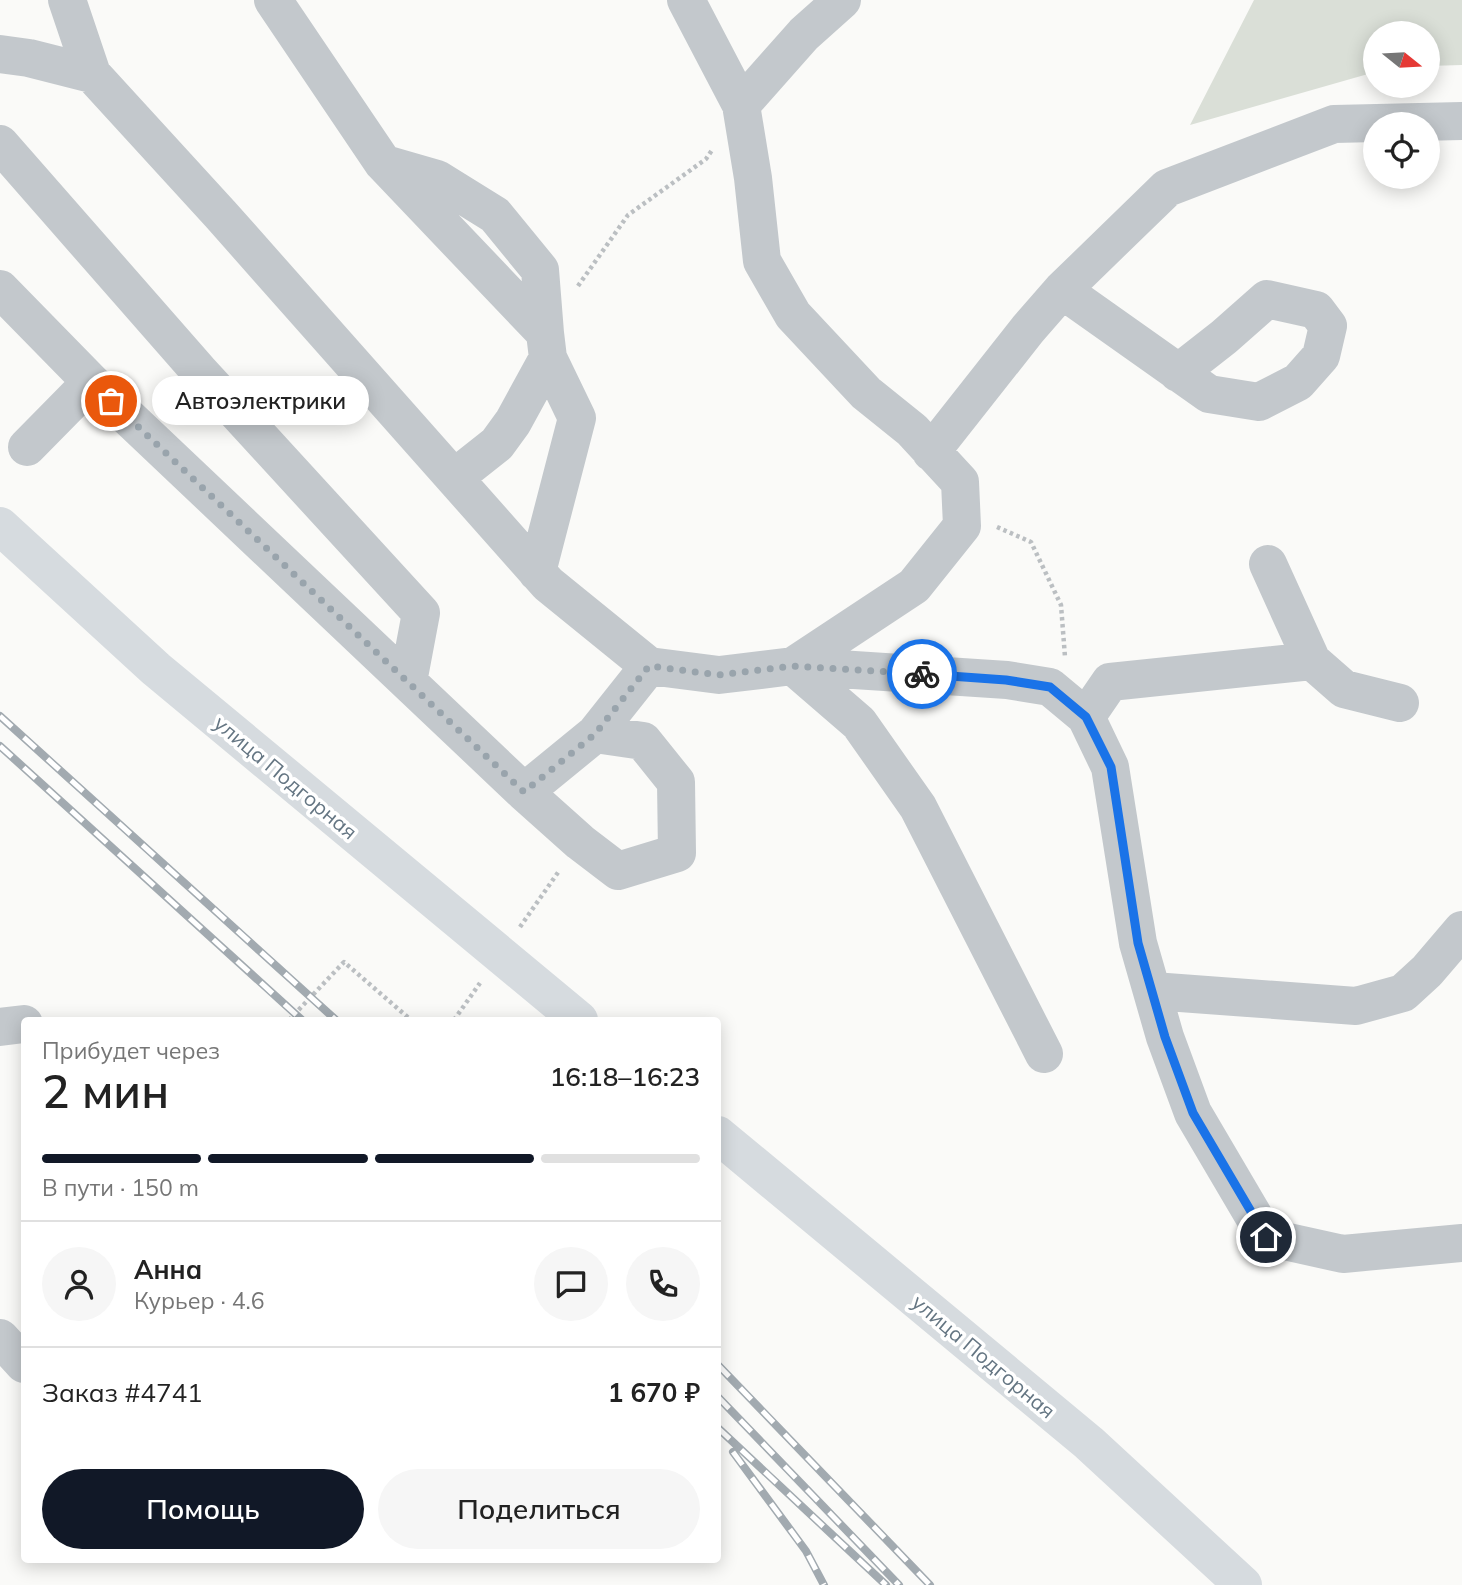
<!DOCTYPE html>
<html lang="ru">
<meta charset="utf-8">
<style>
:root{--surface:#fff;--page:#f6f6f6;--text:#222;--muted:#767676;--line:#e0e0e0;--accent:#111827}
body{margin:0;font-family:Mulish,sans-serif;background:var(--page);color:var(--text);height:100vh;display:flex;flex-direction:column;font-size:26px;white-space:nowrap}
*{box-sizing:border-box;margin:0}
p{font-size:23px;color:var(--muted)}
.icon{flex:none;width:38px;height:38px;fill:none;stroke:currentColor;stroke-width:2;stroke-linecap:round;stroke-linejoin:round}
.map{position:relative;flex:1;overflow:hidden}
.panel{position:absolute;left:21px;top:1017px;width:700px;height:546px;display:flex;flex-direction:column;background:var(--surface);border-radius:7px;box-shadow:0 4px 18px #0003}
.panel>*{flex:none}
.needle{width:46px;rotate:108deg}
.fabs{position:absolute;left:1363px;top:21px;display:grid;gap:14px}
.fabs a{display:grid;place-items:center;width:77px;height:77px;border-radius:50%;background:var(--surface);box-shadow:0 4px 18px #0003;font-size:35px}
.pin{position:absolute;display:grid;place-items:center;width:60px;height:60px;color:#fff;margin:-30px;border:4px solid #fff;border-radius:50%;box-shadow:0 2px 7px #0007}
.courier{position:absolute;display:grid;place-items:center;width:70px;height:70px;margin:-35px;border:5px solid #1a73e8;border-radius:50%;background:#fff;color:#222;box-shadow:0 2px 9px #0007}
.bubble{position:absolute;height:49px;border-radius:24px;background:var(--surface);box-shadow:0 4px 18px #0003;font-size:23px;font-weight:600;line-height:49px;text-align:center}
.headline em{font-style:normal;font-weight:600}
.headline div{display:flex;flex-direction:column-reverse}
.headline{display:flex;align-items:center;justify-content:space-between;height:119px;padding:0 21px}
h1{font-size:46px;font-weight:600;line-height:52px}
.bar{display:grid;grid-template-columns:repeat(4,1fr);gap:10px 7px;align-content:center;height:84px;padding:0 21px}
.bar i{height:9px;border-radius:5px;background:var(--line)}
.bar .selected{background:var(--accent)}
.bar p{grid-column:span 4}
.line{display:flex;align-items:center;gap:18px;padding:0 21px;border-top:2px solid var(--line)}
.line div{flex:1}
.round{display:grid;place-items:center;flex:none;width:74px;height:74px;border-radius:37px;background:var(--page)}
.primary-button{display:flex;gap:14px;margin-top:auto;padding:14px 21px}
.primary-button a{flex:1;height:80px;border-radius:42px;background:var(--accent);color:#fff;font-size:28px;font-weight:600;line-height:80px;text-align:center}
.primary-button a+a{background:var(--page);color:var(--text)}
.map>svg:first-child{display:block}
.green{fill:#dadfd7}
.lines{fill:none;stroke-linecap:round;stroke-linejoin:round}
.path{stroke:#bbbfc2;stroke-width:4.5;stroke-dasharray:3.5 3.5;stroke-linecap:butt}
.minor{stroke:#c3c8cc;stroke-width:38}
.major{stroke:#d6dbdf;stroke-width:38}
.rail-casing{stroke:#a2aab0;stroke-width:8}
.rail{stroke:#fff;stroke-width:5;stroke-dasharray:16;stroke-linecap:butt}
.done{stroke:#99a4ac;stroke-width:7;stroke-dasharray:0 12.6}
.route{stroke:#1a73e8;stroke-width:9}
.labels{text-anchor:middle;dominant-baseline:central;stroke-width:7;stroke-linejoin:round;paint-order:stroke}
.street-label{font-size:21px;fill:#657683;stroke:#fff}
</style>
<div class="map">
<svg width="1462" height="1585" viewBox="0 0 1462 1585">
<rect width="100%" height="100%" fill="#fafaf8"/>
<!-- green -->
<path class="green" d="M 1254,0 L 1462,0 L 1462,65 L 1428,66 L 1428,33 L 1376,33 L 1375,72 L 1190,125 Z"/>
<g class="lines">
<!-- path -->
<path class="path" d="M 578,286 L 628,215 L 706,159 L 712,150
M 997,527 L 1031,542 L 1061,605 L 1065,657
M 520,927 L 559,871
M 289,1020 L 344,962 L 411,1020
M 454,1020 L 480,983"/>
<!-- minor -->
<path class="minor" d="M 67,0 L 92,74
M 273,0 L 383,163 L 545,333 L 548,358 L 513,422 L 497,444 L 454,478
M 686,0 L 741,105 L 753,178 L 762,261 L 793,315 L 866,393 L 912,430 L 960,482 L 962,526 L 914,586 L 793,666
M 0,54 L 29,58 L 92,74 L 221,215 L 548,584 L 649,666 L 719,675 L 793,666 L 1007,680 L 1050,687 L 1086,717 L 1110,767 L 1138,943 L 1165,1037 L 1193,1113 L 1266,1237 L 1343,1254 L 1462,1243
M 741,105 L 804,34 L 842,0
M 0,144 L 199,371 L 421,613 L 408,682
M 385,164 L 437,179 L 495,215 L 540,270 L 545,333
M 0,289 L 91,382 L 524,792 L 595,734 L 649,666
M 1062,290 L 1209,394 L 1259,402 L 1298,382 L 1321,356 L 1328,326 L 1316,310 L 1267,299 L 1224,337 L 1178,373
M 27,447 L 91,382
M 931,452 L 1028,329 L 1062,290 L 1167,188 L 1334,124 L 1462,121
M 1268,564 L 1312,661 L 1344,689 L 1400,703
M 537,572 L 577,418 L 548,358
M 793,666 L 859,723 L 918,807 L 1044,1054
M 1086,717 L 1110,682 L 1312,661
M 524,792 L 580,842 L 618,871 L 677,853 L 676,782 L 643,741 L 595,734
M 1153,991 L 1356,1006 L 1403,993 L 1427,971 L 1462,930
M 0,1027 L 24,1024
M 0,1338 L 24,1364"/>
<!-- major -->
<path class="major" d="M 0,526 L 156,669 L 579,1020
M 718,1135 L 1089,1443 L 1243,1585"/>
<defs>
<path id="rail" d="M 0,716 L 336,1020
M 0,746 L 302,1020
M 718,1365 L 930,1585
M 718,1397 L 899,1585
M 718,1428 L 886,1585
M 733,1452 L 806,1551 L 824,1585"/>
</defs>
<!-- rail casing -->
<use href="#rail" class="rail-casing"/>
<!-- rail -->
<use href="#rail" class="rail"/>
</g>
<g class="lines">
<!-- done -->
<path class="done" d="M 111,401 L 524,792 L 595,734 L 649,666 L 719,675 L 793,666 L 922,674"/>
<!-- route -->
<path class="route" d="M 922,674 L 1006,680 L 1050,687 L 1086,717 L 1111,767 L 1138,943 L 1165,1037 L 1193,1113 L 1266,1237"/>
</g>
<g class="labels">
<!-- street labels -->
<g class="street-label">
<text transform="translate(286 777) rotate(40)">улица Подгорная</text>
<text transform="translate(984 1356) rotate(40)">улица Подгорная</text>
</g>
</g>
</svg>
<div class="fabs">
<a><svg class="needle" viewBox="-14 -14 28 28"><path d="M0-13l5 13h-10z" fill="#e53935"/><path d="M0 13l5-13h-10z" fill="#767676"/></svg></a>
<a><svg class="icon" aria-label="locate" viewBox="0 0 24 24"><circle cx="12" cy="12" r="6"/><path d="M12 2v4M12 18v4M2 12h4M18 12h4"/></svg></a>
</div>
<div class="pin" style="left:111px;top:401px;background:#ea580c"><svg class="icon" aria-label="bag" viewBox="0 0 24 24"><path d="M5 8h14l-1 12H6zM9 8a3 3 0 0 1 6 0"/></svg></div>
<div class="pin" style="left:1266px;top:1237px;background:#1f2937"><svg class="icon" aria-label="home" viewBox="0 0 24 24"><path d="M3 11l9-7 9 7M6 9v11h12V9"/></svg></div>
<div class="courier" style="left:922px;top:674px"><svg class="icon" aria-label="bike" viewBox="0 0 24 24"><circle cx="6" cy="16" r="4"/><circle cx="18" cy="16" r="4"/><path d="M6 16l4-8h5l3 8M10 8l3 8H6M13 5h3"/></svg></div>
<div class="bubble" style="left:152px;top:376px;width:217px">Автоэлектрики</div>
<section class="panel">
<div class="headline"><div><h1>2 мин</h1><p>Прибудет через</p></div><em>16:18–16:23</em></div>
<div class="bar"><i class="selected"></i><i class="selected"></i><i class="selected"></i><i></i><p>В пути · 150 m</p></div>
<div class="line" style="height:126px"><a class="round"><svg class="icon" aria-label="person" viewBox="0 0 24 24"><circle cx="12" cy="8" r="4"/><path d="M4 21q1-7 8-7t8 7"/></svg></a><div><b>Анна</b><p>Курьер · 4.6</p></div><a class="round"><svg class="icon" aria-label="chat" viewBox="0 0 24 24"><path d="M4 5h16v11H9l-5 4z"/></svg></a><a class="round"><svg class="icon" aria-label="phone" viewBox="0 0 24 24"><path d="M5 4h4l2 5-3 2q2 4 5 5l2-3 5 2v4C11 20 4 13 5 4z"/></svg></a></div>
<div class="line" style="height:91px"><div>Заказ #4741</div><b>1 670 ₽</b></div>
<div class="primary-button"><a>Помощь</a><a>Поделиться</a></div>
</section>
</div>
